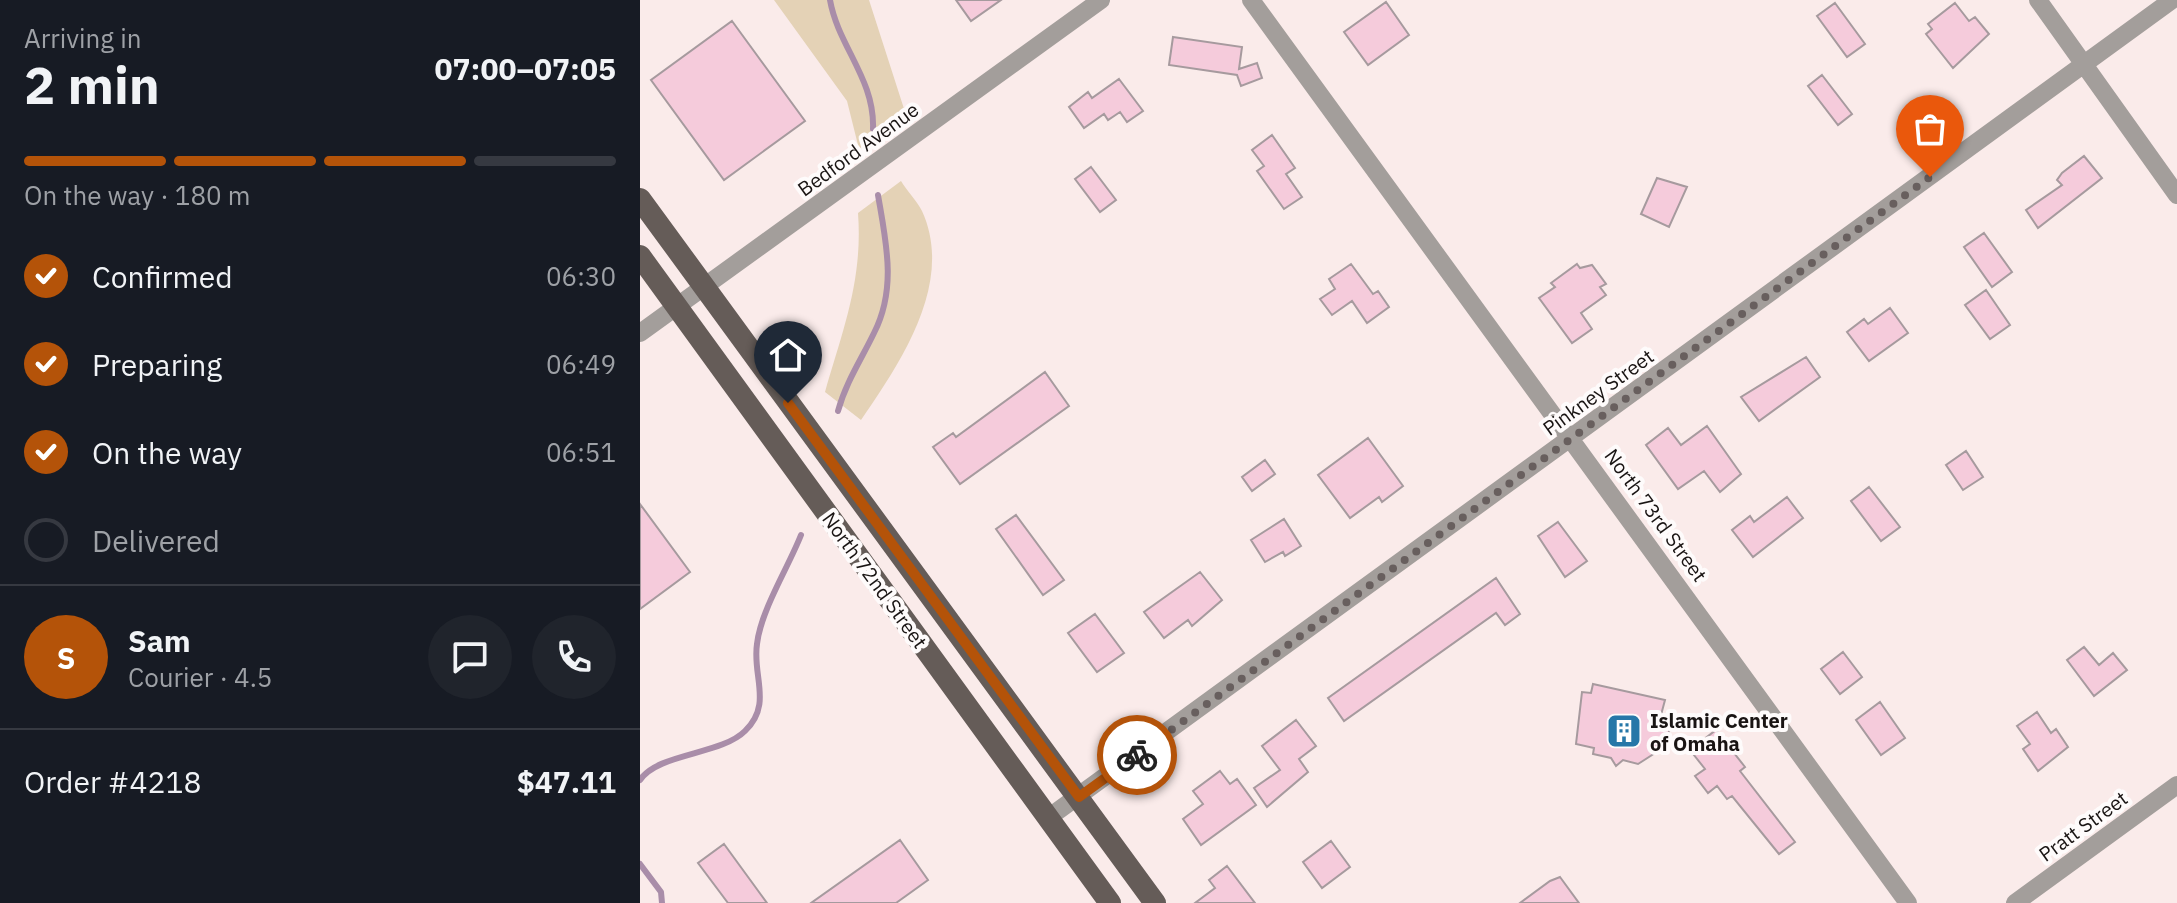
<!DOCTYPE html>
<meta charset="utf-8">
<style>
:root{--surface:#171b24;--page:#20242c;--text:#f1f3f6;--muted:#9ea1a6;--line:#363941;--accent:#b45309}
body{margin:0;font-family:"IBM Plex Sans",sans-serif;background:var(--page);color:var(--text);height:100vh;display:flex;flex-direction:column;font-size:30px;white-space:nowrap}
*{box-sizing:border-box;margin:0}
p{font-size:26px;color:var(--muted)}
.icon{flex:none;width:44px;height:44px;fill:none;stroke:currentColor;stroke-width:2;stroke-linecap:round;stroke-linejoin:round}
.map{position:relative;flex:1;overflow:hidden}
.panel{display:flex;flex-direction:column;background:var(--surface);width:640px}
.panel>*{flex:none}
.pin{position:absolute;display:grid;place-items:center;width:68px;height:68px;color:#fff;margin:-82px -34px;border-radius:50% 50% 50% 0;rotate:-45deg;box-shadow:0 0 8px #0007}
.pin .icon{rotate:45deg}
.courier{position:absolute;display:grid;place-items:center;width:80px;height:80px;margin:-40px;border:6px solid #b45309;border-radius:50%;background:#fff;color:#222;box-shadow:0 2px 10px #0007}
.overview em{font-style:normal;font-weight:700}
.overview div{display:flex;flex-direction:column-reverse}
.overview{display:flex;align-items:center;justify-content:space-between;height:136px;padding:0 24px}
h1{font-size:52px;font-weight:700;line-height:60px}
.bar{display:grid;grid-template-columns:repeat(4,1fr);gap:12px 8px;align-content:center;height:96px;padding:0 24px}
.bar i{height:10px;border-radius:6px;background:var(--line)}
.bar .selected{background:var(--accent)}
.bar p{grid-column:span 4}
.line{display:flex;align-items:center;gap:20px;padding:0 24px;border-top:2px solid var(--line)}
.line div{flex:1}
.round{display:grid;place-items:center;flex:none;width:84px;height:84px;border-radius:42px;background:var(--page)}
ol{padding:0 24px;list-style:none}
li{display:flex;align-items:center;gap:24px;height:88px}
li p{margin-inline-start:auto}
li .icon{padding:8px;border-radius:50%;background:var(--accent);color:#fff;stroke-width:4}
li:last-child{color:var(--muted)}
li i{width:44px;height:44px;border:4px solid var(--line);border-radius:50%}
main{display:flex;flex:1;min-height:0}
.map>svg:first-child{display:block}
.green{fill:#e4d2b6}
.lines{fill:none;stroke-linecap:round;stroke-linejoin:round}
.stream{stroke:#a98da9;stroke-width:6}
.building{fill:#f5cbdb;stroke:#a69a9e;stroke-width:2}
.minor{stroke:#a39e9b;stroke-width:18}
.primary{stroke:#655c58;stroke-width:22}
.done{stroke:#685f5e;stroke-width:8;stroke-dasharray:0 14.4}
.route{stroke:#b45309;stroke-width:10}
.labels{text-anchor:middle;dominant-baseline:central;stroke-width:8;stroke-linejoin:round;paint-order:stroke}
.street-label{font-size:20px;fill:#191413;stroke:#fefbfb}
.poi-label{font-size:20px;font-weight:bold;fill:#191413;stroke:#fefbfb;text-anchor:start}
</style>
<main>
<section class="panel">
<div class="overview"><div><h1>2 min</h1><p>Arriving in</p></div><em>07:00–07:05</em></div>
<div class="bar"><i class="selected"></i><i class="selected"></i><i class="selected"></i><i></i><p>On the way · 180 m</p></div>
<ol>
<li><svg class="icon" aria-label="check" viewBox="0 0 24 24"><path d="M5 12l5 5 9-10"/></svg>Confirmed<p>06:30</p></li>
<li><svg class="icon" aria-label="check" viewBox="0 0 24 24"><path d="M5 12l5 5 9-10"/></svg>Preparing<p>06:49</p></li>
<li><svg class="icon" aria-label="check" viewBox="0 0 24 24"><path d="M5 12l5 5 9-10"/></svg>On the way<p>06:51</p></li>
<li><i></i>Delivered</li>
</ol>
<div class="line" style="height:144px"><b class="round" style="background:var(--accent);color:#fff">S</b><div><b>Sam</b><p>Courier · 4.5</p></div><a class="round"><svg class="icon" aria-label="chat" viewBox="0 0 24 24"><path d="M4 5h16v11H9l-5 4z"/></svg></a><a class="round"><svg class="icon" aria-label="phone" viewBox="0 0 24 24"><path d="M5 4h4l2 5-3 2q2 4 5 5l2-3 5 2v4C11 20 4 13 5 4z"/></svg></a></div>
<div class="line" style="height:104px"><div>Order #4218</div><b>$47.11</b></div>
</section>
<div class="map">
<svg width="1537" height="903" viewBox="0 0 1537 903">
<rect width="100%" height="100%" fill="#faebea"/>
<!-- green -->
<path class="green" d="M 134,0 L 229,0 L 266,115 L 219,149 L 207,101 Z
M 261,181 C 267,191 277,201 282,211 C 315,283 260,363 221,420 L 185,392 C 203,329 223,280 218,213 Z"/>
<g class="lines">
<!-- stream -->
<path class="stream" d="M 190,0 C 198,46 235,79 233,129
M 198,411 C 206,382 221,360 234,333 C 257,288 246,242 238,195
M 0,780 C 18,753 81,755 105,731 C 133,704 112,676 117,644 C 121,610 148,568 161,535
M 0,864 L 21,892 L 22,903"/>
</g>
<!-- building -->
<path class="building" d="M 316,0 L 361,0 L 331,21 Z
M 746,2 L 769,35 L 728,65 L 704,32 Z
M 1195,3 L 1225,44 L 1207,57 L 1177,16 Z
M 1315,3 L 1329,21 L 1335,17 L 1349,34 L 1313,68 L 1286,34 L 1292,29 L 1288,24 Z
M 92,21 L 165,121 L 84,180 L 11,80 Z
M 533,37 L 602,47 L 599,69 L 617,63 L 622,78 L 601,86 L 597,75 L 529,65 Z
M 1182,75 L 1212,114 L 1198,125 L 1168,86 Z
M 479,79 L 503,111 L 487,122 L 480,112 L 468,120 L 464,114 L 444,128 L 429,107 L 448,92 L 452,98 Z
M 632,135 L 655,168 L 646,174 L 662,197 L 644,209 L 617,171 L 624,166 L 612,150 Z
M 1444,156 L 1462,178 L 1398,228 L 1386,210 L 1422,185 L 1417,180 L 1422,173 Z
M 451,167 L 476,200 L 460,212 L 435,179 Z
M 1017,178 L 1047,187 L 1029,227 L 1001,214 Z
M 1344,233 L 1372,272 L 1352,287 L 1324,247 Z
M 711,264 L 733,294 L 738,291 L 749,307 L 727,323 L 712,301 L 692,315 L 680,299 L 695,289 L 689,279 Z
M 937,264 L 940,268 L 952,265 L 966,284 L 960,287 L 966,295 L 941,313 L 952,329 L 932,343 L 899,298 L 915,287 L 911,283 Z
M 1346,290 L 1370,325 L 1350,339 L 1325,305 Z
M 1250,308 L 1268,333 L 1229,361 L 1207,332 L 1224,319 L 1228,324 Z
M 1166,357 L 1180,377 L 1119,421 L 1101,397 Z
M 405,372 L 429,406 L 320,484 L 293,447 L 313,433 L 316,437 Z
M 1067,426 L 1101,474 L 1080,492 L 1064,471 L 1038,489 L 1006,445 L 1028,428 L 1041,445 Z
M 728,438 L 763,486 L 742,502 L 739,497 L 710,518 L 678,475 Z
M 1326,451 L 1343,477 L 1323,490 L 1306,465 Z
M 625,460 L 635,474 L 612,491 L 602,477 Z
M 1229,487 L 1260,527 L 1241,541 L 1211,501 Z
M 1147,497 L 1163,518 L 1113,557 L 1092,530 L 1110,516 L 1114,522 Z
M 0,504 L 50,572 L 0,609 Z
M 376,515 L 424,580 L 403,595 L 356,529 Z
M 644,519 L 661,546 L 645,556 L 643,552 L 625,562 L 611,540 Z
M 918,522 L 947,561 L 925,577 L 898,536 Z
M 560,572 L 582,600 L 552,626 L 548,620 L 524,638 L 504,612 Z
M 856,578 L 880,614 L 865,625 L 856,613 L 704,721 L 688,698 Z
M 455,614 L 484,653 L 457,672 L 428,633 Z
M 1444,647 L 1459,665 L 1473,653 L 1487,670 L 1454,696 L 1427,660 Z
M 1203,652 L 1222,677 L 1200,694 L 1181,669 Z
M 953,684 L 1025,700 L 1021,715 L 1032,718 L 1026,746 L 998,764 L 983,760 L 976,766 L 971,758 L 953,754 L 954,748 L 936,744 L 942,692 L 951,693 Z
M 1240,702 L 1265,738 L 1241,755 L 1216,720 Z
M 1397,712 L 1411,733 L 1416,729 L 1428,747 L 1398,771 L 1383,749 L 1390,744 L 1377,726 Z
M 656,720 L 676,746 L 659,759 L 668,772 L 627,807 L 614,788 L 640,770 L 622,746 Z
M 1076,730 L 1105,767 L 1100,771 L 1155,842 L 1139,854 L 1092,796 L 1087,799 L 1077,786 L 1068,793 L 1055,776 L 1065,769 L 1050,750 Z
M 580,771 L 590,784 L 597,779 L 616,805 L 561,845 L 543,819 L 563,804 L 553,791 Z
M 260,840 L 288,880 L 256,903 L 171,903 Z
M 691,841 L 710,867 L 682,888 L 663,862 Z
M 84,844 L 127,903 L 88,903 L 58,863 Z
M 587,866 L 615,903 L 555,903 L 575,888 L 569,880 Z
M 920,877 L 939,903 L 880,903 L 910,881 Z"/>
<g class="lines">
<!-- minor -->
<path class="minor" d="M 611,0 L 1268,903
M 1398,0 L 1537,195
M 0,333 L 461,0
M 408,818 L 1532,0
M 1375,903 L 1537,785"/>
<!-- primary -->
<path class="primary" d="M 0,199 L 515,903
M 0,256 L 470,903"/>
</g>
<g class="lines">
<!-- done -->
<path class="done" d="M 497,755 L 1290,177"/>
<!-- route -->
<path class="route" d="M 148,403 L 439,797 L 497,755"/>
</g>
<!-- icons -->
<defs>
<symbol id="building-square" viewBox="-11 -11 22 22"><rect x="-9" y="-9" width="18" height="18" rx="4" fill="#2677a8" stroke="#fefbfb"/><path d="M-4-6H4V6H1V3H-1V6H-4ZM-2.5-4.3h1.7v1.8h-1.7ZM.8-4.3h1.7v1.8H.8ZM-2.5-1h1.7V.8h-1.7ZM.8-1h1.7V.8H.8Z" fill="#fff"/></symbol>
</defs>
<g fill-rule="evenodd">
<use href="#building-square" x="964" y="711" width="40" height="40"/>
</g>
<g class="labels">
<!-- street labels -->
<g class="street-label">
<text transform="translate(218 149) rotate(-36)">Bedford Avenue</text>
<text transform="translate(958 392) rotate(-36)">Pinkney Street</text>
<text transform="translate(1016 515) rotate(54)">North 73rd Street</text>
<text transform="translate(235 580) rotate(54)">North 72nd Street</text>
<text transform="translate(1443 826) rotate(-36)">Pratt Street</text>
</g>
<!-- poi labels -->
<g class="poi-label">
<text x="1010" y="720">Islamic Center<tspan x="1010" dy="23">of Omaha</tspan></text>
</g>
</g>
</svg>
<div class="pin" style="left:1290px;top:177px;background:#ea580c"><svg class="icon" aria-label="bag" viewBox="0 0 24 24"><path d="M5 8h14l-1 12H6zM9 8a3 3 0 0 1 6 0"/></svg></div>
<div class="pin" style="left:148px;top:403px;background:#1f2937"><svg class="icon" aria-label="home" viewBox="0 0 24 24"><path d="M3 11l9-7 9 7M6 9v11h12V9"/></svg></div>
<div class="courier" style="left:497px;top:755px"><svg class="icon" aria-label="bike" viewBox="0 0 24 24"><circle cx="6" cy="16" r="4"/><circle cx="18" cy="16" r="4"/><path d="M6 16l4-8h5l3 8M10 8l3 8H6M13 5h3"/></svg></div>
</div>
</main>
